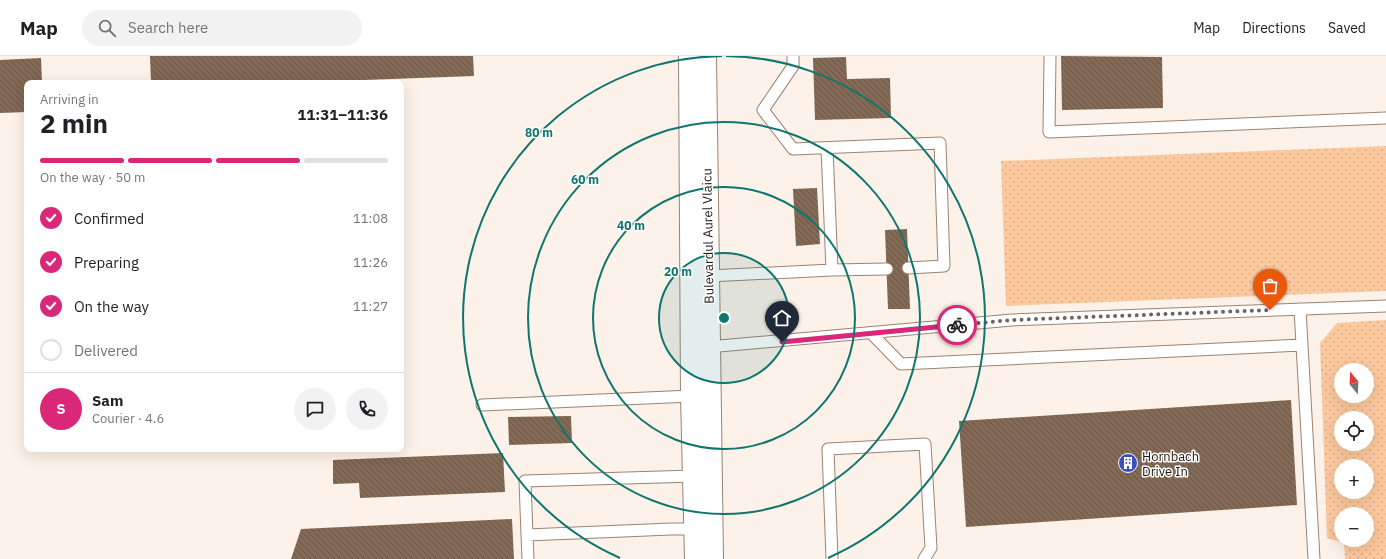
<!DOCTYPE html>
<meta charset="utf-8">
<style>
:root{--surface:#fff;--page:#f2f2f2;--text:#202124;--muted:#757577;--line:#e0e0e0;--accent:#db2777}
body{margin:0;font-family:"IBM Plex Sans",sans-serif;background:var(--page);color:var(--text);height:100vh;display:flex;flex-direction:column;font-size:15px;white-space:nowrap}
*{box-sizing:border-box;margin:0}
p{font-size:13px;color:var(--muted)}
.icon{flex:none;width:22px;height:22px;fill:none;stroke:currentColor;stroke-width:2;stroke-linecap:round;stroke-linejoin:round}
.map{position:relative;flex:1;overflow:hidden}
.sheet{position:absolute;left:24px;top:24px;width:380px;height:372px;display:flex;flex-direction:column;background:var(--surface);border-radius:8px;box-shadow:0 4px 16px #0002}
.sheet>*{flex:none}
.needle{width:26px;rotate:341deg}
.fabs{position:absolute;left:1334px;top:307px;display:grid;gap:8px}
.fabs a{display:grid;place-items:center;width:40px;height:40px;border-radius:50%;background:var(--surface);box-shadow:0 4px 16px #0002;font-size:20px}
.pin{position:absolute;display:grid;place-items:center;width:34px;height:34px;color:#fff;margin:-41px -17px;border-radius:50% 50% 50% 0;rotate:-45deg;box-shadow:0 0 4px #0007}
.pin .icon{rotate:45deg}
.courier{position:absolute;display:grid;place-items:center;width:40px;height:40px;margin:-20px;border:3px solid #db2777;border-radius:50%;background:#fff;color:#222;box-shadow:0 1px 5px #0007}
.summary em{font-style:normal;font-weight:700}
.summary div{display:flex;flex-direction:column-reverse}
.summary{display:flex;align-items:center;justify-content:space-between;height:68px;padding:0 16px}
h1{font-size:26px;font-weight:700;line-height:30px}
.bar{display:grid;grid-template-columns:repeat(4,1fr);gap:6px 4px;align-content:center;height:48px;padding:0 16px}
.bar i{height:5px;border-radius:3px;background:var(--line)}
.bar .active{background:var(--accent)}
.bar p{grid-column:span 4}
.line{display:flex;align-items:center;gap:10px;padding:0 16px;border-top:1px solid var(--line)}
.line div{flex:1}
.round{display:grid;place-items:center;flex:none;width:42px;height:42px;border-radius:21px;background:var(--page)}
ol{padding:0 16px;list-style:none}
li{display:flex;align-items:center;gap:12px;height:44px}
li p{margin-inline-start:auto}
li .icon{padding:4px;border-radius:50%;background:var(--accent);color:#fff;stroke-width:4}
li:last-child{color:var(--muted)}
li i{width:22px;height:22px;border:2px solid var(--line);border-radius:50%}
header{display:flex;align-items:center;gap:24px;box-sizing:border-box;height:56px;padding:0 20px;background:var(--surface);border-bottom:1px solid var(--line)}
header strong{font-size:19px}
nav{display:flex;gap:22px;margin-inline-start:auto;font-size:14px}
.search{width:280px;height:36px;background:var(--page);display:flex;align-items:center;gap:10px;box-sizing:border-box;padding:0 14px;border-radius:22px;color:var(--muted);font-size:15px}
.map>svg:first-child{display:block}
.grass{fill:url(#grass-dots);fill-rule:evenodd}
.building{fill:url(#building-back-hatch)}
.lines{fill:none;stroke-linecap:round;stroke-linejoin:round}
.lane-casing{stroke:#9d836e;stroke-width:13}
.primary-casing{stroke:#9d836e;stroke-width:24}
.lane{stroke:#fff;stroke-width:11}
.primary{stroke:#fff;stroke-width:22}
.done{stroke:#6e645b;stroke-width:4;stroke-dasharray:0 7.2}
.route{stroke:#db2777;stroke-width:5}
.ring{fill:none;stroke:#0f766e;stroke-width:2}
.labels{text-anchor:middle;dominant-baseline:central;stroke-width:3;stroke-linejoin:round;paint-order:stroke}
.street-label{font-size:13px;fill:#21170f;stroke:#fff}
.poi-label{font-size:13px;fill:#21170f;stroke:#fff;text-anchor:start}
.centre{fill:#0f766e;stroke:#fff;stroke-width:2}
.ring-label{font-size:12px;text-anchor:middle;font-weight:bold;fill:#0f766e;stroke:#fff;stroke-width:3;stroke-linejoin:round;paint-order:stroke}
</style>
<header>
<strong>Map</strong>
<div class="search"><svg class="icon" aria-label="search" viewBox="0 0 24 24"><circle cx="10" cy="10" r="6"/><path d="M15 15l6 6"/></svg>Search here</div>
<nav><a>Map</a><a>Directions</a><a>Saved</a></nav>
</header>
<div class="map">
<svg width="1386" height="503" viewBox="0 0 1386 503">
<defs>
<pattern id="grass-dots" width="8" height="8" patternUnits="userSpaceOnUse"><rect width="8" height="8" fill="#fcc89e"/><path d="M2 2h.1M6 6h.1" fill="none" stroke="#d8ab87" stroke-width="1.8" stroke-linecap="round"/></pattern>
<pattern id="building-back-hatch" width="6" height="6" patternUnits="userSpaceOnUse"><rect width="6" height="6" fill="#836a56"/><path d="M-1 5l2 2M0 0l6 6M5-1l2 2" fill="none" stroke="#6b5646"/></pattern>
</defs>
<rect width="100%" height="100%" fill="#fdf2e9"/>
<!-- grass -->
<path class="grass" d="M 1386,90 L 1386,235 L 1006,250 L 1001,105 Z
M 1386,264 L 1386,503 L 1345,503 L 1344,487 L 1327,482 L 1320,287 L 1337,267 ZM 1341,314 L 1367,314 L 1367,340 L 1341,340 ZM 1341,362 L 1367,362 L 1367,388 L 1341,388 ZM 1341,410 L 1367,410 L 1367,436 L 1341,436 ZM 1341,458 L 1367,458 L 1367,484 L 1341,484 Z"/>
<!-- building -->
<path class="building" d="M 150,0 L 473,0 L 474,20 L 281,27 L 151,27 Z
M 1061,0 L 1162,1 L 1163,52 L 1062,54 Z
M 846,1 L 847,23 L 890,22 L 891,62 L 815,64 L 813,2 Z
M 41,2 L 42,27 L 27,27 L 27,56 L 0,57 L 0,4 Z
M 817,132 L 820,188 L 796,190 L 793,133 Z
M 907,173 L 910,253 L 888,253 L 885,174 Z
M 1291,344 L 1297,449 L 966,471 L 959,365 Z
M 571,360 L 572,387 L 509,389 L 508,361 Z
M 503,397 L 505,436 L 360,442 L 359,427 L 333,428 L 333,404 Z
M 512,463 L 514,503 L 291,503 L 301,473 Z"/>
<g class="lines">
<defs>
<path id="lane" d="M 793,0 L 793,10 L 763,54 L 793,93 L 940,87 L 944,210 L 908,212
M 1050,0 L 1049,76 L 1386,62
M 832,214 L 887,213
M 708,220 L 832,214 L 827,92
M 1300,253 L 1314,503
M 871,277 L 901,308 L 1302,289
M 708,291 L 1012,264 L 1386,250
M 482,349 L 692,340
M 527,479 L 525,425 L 694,420
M 528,503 L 527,479 L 671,473 L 695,473
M 832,503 L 828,393 L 925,388 L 931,492 L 924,503"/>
<path id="primary" d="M 690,0 L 692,340 L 696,503
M 705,0 L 712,503"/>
</defs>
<!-- lane casing -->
<use href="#lane" class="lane-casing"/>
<!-- primary casing -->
<use href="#primary" class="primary-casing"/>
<!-- lane -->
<use href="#lane" class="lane"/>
<!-- primary -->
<use href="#primary" class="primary"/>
</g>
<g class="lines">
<!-- done -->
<path class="done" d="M 957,269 L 1012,264 L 1270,254"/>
<!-- route -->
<path class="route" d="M 782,286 L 957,269"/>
</g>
<!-- distance rings -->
<circle cx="724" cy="262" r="65" fill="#0f766e" fill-opacity=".12"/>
<g class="ring">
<circle cx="724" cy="262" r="65"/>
<circle cx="724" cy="262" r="131"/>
<circle cx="724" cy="262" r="196"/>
<path d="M620 502A262 262 0 0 1 722 0M726 0A262 262 0 0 1 828 502"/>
</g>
<!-- icons -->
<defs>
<symbol id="building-disc" viewBox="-11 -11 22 22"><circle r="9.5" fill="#3a4fc1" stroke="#fff"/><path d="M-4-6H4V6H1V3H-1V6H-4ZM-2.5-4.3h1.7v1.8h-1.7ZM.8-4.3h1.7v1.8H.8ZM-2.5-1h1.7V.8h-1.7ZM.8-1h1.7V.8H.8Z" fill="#fff"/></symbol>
</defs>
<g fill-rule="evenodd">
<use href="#building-disc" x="1117" y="396" width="22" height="22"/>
</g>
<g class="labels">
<!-- street labels -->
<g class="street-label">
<text transform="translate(708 180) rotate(-91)">Bulevardul Aurel Vlaicu</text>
</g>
<!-- poi labels -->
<g class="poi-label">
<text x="1142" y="400">Hornbach<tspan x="1142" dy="15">Drive In</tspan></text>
</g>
</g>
<circle cx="724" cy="262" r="6" class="centre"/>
<g class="ring-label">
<text x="539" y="81">80 m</text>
<text x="585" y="128">60 m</text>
<text x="631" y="174">40 m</text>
<text x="678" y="220">20 m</text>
</g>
</svg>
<div class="fabs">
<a><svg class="needle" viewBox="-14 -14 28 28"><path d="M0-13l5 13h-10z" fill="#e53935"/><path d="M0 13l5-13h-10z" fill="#757577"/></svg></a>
<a><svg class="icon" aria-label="locate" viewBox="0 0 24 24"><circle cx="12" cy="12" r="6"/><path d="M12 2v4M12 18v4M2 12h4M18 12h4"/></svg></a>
<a>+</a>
<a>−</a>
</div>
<div class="pin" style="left:1270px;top:254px;background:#ea580c"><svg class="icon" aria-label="bag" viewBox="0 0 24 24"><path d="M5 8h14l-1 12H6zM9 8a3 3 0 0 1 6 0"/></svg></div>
<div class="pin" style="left:782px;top:286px;background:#1f2937"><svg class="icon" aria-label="home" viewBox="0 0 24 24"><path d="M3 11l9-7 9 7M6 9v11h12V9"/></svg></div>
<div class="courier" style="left:957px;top:269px"><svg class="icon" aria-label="bike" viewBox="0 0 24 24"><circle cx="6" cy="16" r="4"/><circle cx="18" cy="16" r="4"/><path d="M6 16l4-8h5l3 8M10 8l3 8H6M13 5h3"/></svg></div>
<section class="sheet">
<div class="summary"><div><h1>2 min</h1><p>Arriving in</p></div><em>11:31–11:36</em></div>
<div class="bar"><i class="active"></i><i class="active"></i><i class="active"></i><i></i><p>On the way · 50 m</p></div>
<ol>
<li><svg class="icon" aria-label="check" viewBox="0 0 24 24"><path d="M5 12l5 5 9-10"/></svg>Confirmed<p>11:08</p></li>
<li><svg class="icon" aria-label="check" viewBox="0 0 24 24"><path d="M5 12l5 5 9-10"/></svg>Preparing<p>11:26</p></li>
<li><svg class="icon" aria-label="check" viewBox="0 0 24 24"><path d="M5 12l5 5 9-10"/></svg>On the way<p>11:27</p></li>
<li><i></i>Delivered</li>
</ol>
<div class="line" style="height:72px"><b class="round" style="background:var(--accent);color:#fff">S</b><div><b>Sam</b><p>Courier · 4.6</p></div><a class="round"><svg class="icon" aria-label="chat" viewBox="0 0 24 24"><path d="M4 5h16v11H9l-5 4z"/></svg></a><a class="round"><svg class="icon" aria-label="phone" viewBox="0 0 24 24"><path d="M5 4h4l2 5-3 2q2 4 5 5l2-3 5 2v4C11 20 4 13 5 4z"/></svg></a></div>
</section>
</div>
